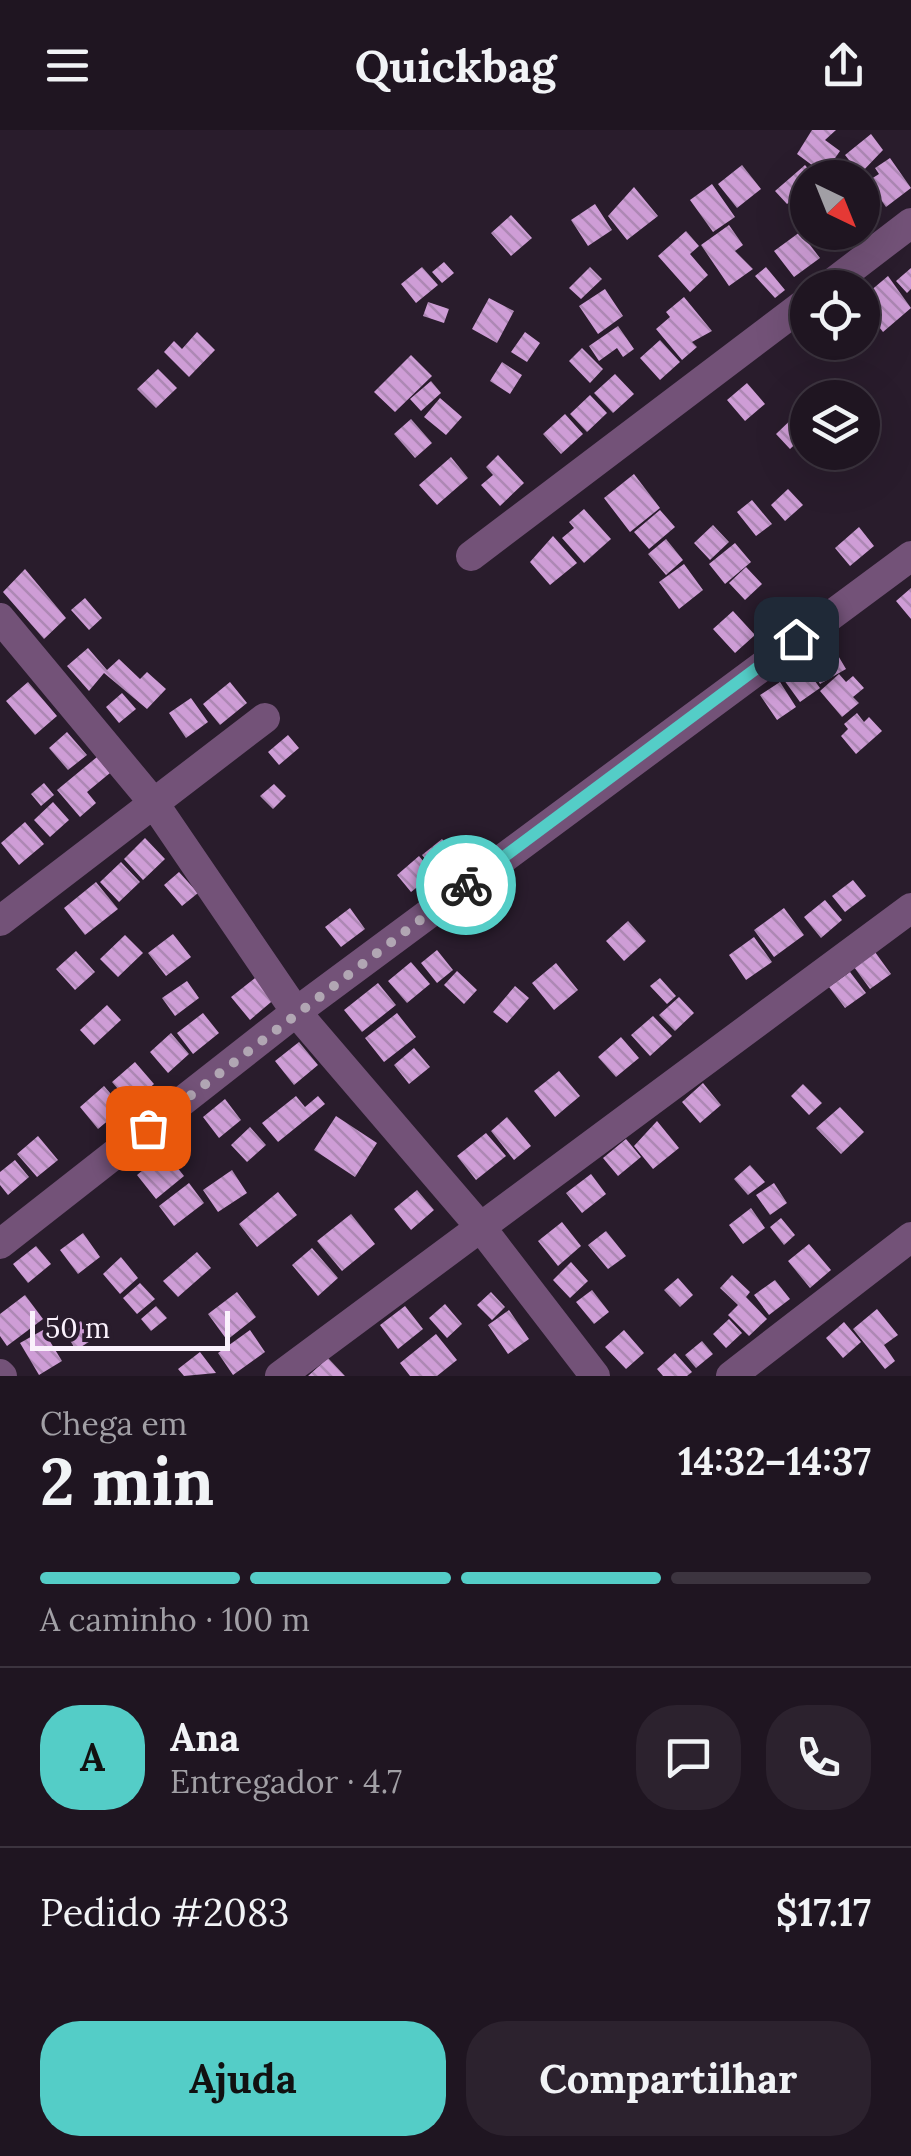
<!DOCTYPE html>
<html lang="pt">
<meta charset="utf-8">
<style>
:root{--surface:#1f1521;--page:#2c222e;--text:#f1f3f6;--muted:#a19fa5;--line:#3c343f;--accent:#54cdc7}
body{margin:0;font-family:Lora,serif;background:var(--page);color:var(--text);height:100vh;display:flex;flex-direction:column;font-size:38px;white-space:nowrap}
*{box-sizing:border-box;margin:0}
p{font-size:32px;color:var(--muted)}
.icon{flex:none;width:55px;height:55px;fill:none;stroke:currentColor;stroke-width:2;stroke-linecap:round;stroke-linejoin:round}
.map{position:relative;height:1246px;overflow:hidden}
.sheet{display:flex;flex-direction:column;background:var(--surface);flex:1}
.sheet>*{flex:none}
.needle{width:65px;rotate:137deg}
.buttons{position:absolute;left:790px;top:30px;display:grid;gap:20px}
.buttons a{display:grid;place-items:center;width:90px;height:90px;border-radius:50%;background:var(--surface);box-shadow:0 10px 40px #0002,0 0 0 2px var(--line);font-size:50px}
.scale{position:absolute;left:30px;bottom:25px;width:200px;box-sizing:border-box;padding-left:10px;border:5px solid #faf1fc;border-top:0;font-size:28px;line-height:35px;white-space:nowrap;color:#faf1fc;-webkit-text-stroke:8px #291c2c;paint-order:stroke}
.pin{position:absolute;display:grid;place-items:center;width:85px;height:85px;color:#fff;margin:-42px;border-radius:20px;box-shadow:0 5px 15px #0006}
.courier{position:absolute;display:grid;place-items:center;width:100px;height:100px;margin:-50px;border:8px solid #54cdc7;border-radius:50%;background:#fff;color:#222;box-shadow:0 2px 12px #0007}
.headline em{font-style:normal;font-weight:800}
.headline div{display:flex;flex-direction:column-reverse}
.headline{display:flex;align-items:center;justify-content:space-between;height:170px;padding:0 40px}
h1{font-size:65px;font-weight:800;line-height:75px}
.bar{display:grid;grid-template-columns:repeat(4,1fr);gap:15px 10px;align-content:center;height:120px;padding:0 40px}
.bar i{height:12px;border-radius:8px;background:var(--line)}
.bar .selected{background:var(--accent)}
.bar p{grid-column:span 4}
.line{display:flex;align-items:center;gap:25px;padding:0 40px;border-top:2px solid var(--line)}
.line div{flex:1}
.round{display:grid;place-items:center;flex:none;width:105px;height:105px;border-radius:40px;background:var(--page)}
.action{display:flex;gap:20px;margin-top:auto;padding:20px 40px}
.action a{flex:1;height:115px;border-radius:40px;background:var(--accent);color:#111;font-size:40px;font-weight:800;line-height:115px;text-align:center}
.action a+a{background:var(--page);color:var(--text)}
header{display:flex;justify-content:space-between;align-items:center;height:130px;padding:0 40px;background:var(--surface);font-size:45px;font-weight:800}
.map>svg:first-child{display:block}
.building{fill:url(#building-back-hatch)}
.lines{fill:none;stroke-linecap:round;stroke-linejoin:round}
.minor{stroke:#735278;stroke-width:30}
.done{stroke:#b1a6b3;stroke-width:10;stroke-dasharray:0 18}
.route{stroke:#54cdc7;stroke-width:12}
</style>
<header><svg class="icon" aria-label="menu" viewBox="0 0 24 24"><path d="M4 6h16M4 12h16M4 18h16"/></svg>Quickbag<svg class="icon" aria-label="share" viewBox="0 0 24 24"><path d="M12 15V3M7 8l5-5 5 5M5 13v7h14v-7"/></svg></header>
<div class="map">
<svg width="911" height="1246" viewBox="0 0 911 1246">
<defs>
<pattern id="building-back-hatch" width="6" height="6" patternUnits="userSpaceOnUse" patternTransform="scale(2.5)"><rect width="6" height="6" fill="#ce9dd6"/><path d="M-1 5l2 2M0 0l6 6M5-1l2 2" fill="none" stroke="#ad88b4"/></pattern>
</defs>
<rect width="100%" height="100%" fill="#291c2c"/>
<!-- building -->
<path class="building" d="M 812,0 L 836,0 L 825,10 L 840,21 L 824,44 L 797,24 Z
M 871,4 L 883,20 L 860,44 L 845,25 Z
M 890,28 L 911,58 L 886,77 L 868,51 L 879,44 L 875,38 Z
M 742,35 L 761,59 L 737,78 L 718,54 Z
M 805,35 L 816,48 L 808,48 L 808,76 L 798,65 L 787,74 L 775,61 Z
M 862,52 L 882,76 L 862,91 Z
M 712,54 L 735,87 L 713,102 L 690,70 Z
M 634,57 L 658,86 L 627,110 L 608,86 Z
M 595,74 L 612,100 L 588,116 L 571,90 Z
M 511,85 L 532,108 L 511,126 L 491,103 Z
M 729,95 L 743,115 L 735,121 L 753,139 L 729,156 L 701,115 Z
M 686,101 L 699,116 L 690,124 L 708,145 L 690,162 L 658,126 Z
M 800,102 L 820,128 L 794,147 L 774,121 Z
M 444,132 L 454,143 L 442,153 L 432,142 Z
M 422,137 L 438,155 L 416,173 L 401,154 Z
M 590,137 L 602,149 L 581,169 L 569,158 Z
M 766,137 L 785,160 L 775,168 L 755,146 Z
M 911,138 L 911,159 L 907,163 L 896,151 Z
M 888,146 L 911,178 L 883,202 L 862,175 L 874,165 L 869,162 Z
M 605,159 L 623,186 L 598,204 L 579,176 Z
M 684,167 L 712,201 L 692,212 L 697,217 L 682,230 L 656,199 L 670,187 L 666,182 Z
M 489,168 L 514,181 L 497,213 L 472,199 Z
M 428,172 L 449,179 L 444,193 L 423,186 Z
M 618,196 L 634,219 L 623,227 L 617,218 L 599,231 L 589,216 Z
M 197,202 L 215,220 L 189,247 L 164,222 L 174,211 L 182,219 Z
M 525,202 L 540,213 L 527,232 L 511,222 Z
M 660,210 L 680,232 L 660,250 L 640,228 Z
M 582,218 L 603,239 L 590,253 L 569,231 Z
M 411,225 L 432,246 L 395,282 L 374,262 Z
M 502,232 L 522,245 L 510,264 L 490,251 Z
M 158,239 L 177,258 L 156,278 L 137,259 Z
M 615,244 L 634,264 L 613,283 L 594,263 Z
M 431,251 L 441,263 L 421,281 L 410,269 Z
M 747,253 L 765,274 L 745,291 L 727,270 Z
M 590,265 L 607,283 L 587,302 L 570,284 Z
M 440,268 L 462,287 L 446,305 L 424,287 Z
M 801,280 L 808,288 L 808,302 L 790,319 L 776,304 Z
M 862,281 L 876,294 L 862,307 Z
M 565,284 L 583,304 L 561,324 L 543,304 Z
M 411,289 L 432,313 L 415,328 L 394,304 Z
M 498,325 L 524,353 L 500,376 L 481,355 L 493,345 L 486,337 Z
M 451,327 L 468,348 L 437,375 L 419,355 Z
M 634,344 L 660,378 L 630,402 L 604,368 Z
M 788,359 L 803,375 L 785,391 L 771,375 Z
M 752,370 L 772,394 L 756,406 L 737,382 Z
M 584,379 L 611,409 L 584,433 L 562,408 L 574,398 L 569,392 Z
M 660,380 L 675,397 L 649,419 L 634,402 Z
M 713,395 L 729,412 L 710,430 L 694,413 Z
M 859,397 L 874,416 L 850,436 L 835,418 Z
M 553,406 L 577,433 L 550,455 L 530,432 Z
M 666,409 L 683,430 L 666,445 L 648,424 Z
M 735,413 L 751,432 L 725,454 L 709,434 Z
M 684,434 L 703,460 L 679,479 L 659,452 Z
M 746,437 L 762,454 L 745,470 L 729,453 Z
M 25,439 L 66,488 L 44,509 L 3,462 Z
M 911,458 L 911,489 L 896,471 Z
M 85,468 L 102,488 L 89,500 L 71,480 Z
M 733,481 L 755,505 L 735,523 L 713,499 Z
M 833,517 L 846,539 L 820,554 L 807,532 Z
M 88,518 L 107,540 L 119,529 L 140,549 L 147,542 L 166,559 L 147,579 L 104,543 L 89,561 L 67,536 Z
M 804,536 L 820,558 L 800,572 L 784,550 Z
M 839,544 L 846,552 L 853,546 L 864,558 L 853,567 L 859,573 L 842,587 L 820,561 Z
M 28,552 L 57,586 L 35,605 L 6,571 Z
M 230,552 L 247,573 L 220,595 L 203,574 Z
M 780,552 L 796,577 L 777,590 L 760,565 Z
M 122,563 L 136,579 L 119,593 L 106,577 Z
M 191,568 L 208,592 L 186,608 L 169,583 Z
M 857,583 L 864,592 L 869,587 L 882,601 L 856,624 L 841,606 L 848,599 L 844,594 Z
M 67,602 L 87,625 L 68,640 L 49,618 Z
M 288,605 L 299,618 L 279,635 L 268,622 Z
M 97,627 L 110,643 L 87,662 L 96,673 L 80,687 L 57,660 Z
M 44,653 L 54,665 L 41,676 L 31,664 Z
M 274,654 L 286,666 L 273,679 L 260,666 Z
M 53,672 L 69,690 L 50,707 L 34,690 Z
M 25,692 L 44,714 L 19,735 L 1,713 Z
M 145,708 L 165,729 L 143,750 L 124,729 Z
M 442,709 L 456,727 L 437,743 L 422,725 Z
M 419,726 L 434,744 L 411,762 L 397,745 Z
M 121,732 L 140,752 L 119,772 L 100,752 Z
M 179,742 L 198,763 L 182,776 L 164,755 Z
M 853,750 L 866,766 L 845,782 L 832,766 Z
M 96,752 L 118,779 L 85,805 L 64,778 Z
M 825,770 L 842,790 L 821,808 L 804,787 Z
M 350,778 L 365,799 L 341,817 L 325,797 Z
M 784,778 L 804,805 L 774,827 L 754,800 Z
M 628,791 L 646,811 L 624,831 L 606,811 Z
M 173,804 L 191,827 L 166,846 L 148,823 Z
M 125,805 L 143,823 L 118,847 L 100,829 Z
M 754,807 L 772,832 L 746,850 L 729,825 Z
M 437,820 L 453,840 L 437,853 L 421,833 Z
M 76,821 L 95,842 L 75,860 L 56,839 Z
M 875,822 L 891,844 L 870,859 L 854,837 Z
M 411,832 L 430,854 L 407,873 L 388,851 Z
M 556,833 L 578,860 L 554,880 L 532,853 Z
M 457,841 L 477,860 L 464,874 L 444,855 Z
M 850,842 L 866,863 L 845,878 L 829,857 Z
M 259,845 L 277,867 L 250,890 L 231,867 Z
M 660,848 L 676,866 L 667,874 L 650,856 Z
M 187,851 L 199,868 L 175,886 L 162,868 Z
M 378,853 L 396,875 L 362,902 L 344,880 Z
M 515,856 L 529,868 L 507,893 L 493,882 Z
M 679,867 L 694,883 L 675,901 L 659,885 Z
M 107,875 L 121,890 L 94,915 L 80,900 Z
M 203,883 L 219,903 L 193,924 L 177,903 Z
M 397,883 L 416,907 L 384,932 L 365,908 Z
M 653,886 L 672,906 L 650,926 L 631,905 Z
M 171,903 L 189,924 L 168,943 L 150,922 Z
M 621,907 L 639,928 L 616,947 L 598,927 Z
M 299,912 L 318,935 L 294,955 L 275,931 Z
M 414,918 L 430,937 L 409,954 L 394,935 Z
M 135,932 L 154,954 L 131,974 L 112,952 Z
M 559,941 L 580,966 L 555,987 L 534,961 Z
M 703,953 L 721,975 L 700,993 L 682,972 Z
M 803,954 L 822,973 L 809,985 L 791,966 Z
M 104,956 L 123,978 L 98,999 L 80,977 Z
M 296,966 L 305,977 L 318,966 L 325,974 L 278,1012 L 262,993 Z
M 225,969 L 241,990 L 219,1008 L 203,987 Z
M 840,977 L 864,1002 L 841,1024 L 816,998 Z
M 336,986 L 377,1013 L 355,1047 L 314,1020 Z
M 507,987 L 531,1016 L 514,1030 L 491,1001 Z
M 657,991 L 679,1018 L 653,1039 L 634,1016 Z
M 250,997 L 266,1015 L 247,1032 L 231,1015 Z
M 486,1003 L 506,1026 L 476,1050 L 457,1026 Z
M 38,1006 L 58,1030 L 37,1047 L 17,1024 Z
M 626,1009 L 641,1027 L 618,1046 L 603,1028 Z
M 165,1022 L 184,1046 L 156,1069 L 137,1045 Z
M 15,1030 L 29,1047 L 8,1065 L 0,1055 L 0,1042 Z
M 750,1035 L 765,1052 L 748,1065 L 734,1049 Z
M 232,1040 L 247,1063 L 218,1082 L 203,1060 Z
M 591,1044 L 606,1064 L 582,1083 L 566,1063 Z
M 189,1053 L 204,1073 L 174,1096 L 159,1076 Z
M 774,1053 L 787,1073 L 770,1085 L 756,1065 Z
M 417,1060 L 434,1080 L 411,1100 L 394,1079 Z
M 278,1062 L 297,1085 L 257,1117 L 239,1094 Z
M 751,1078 L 765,1098 L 743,1114 L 729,1095 Z
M 351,1084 L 375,1114 L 342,1141 L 317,1111 Z
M 781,1088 L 795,1105 L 784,1115 L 770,1097 Z
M 562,1092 L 581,1116 L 558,1136 L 538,1111 Z
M 606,1101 L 626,1126 L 608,1139 L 588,1115 Z
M 83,1103 L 100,1127 L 78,1144 L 60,1120 Z
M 809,1114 L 831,1140 L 810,1158 L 788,1131 Z
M 36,1116 L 51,1134 L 28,1153 L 13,1134 Z
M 312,1118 L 338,1148 L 318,1166 L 292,1135 Z
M 197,1122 L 211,1138 L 178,1167 L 163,1151 Z
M 121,1127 L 138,1148 L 120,1164 L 103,1144 Z
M 571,1132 L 588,1151 L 570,1168 L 553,1150 Z
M 732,1145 L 750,1162 L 746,1167 L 767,1189 L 749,1206 L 728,1185 L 738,1175 L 720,1158 Z
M 678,1148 L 693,1165 L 680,1177 L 664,1160 Z
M 775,1150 L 790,1169 L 769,1185 L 754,1165 Z
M 140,1153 L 155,1169 L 137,1184 L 123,1168 Z
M 592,1160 L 609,1182 L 594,1194 L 576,1172 Z
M 237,1162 L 256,1187 L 227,1210 L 208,1184 Z
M 491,1162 L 505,1177 L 492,1190 L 477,1175 Z
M 25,1165 L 43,1189 L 7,1216 L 0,1206 L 0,1184 Z
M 445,1174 L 462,1194 L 447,1208 L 429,1188 Z
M 156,1176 L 167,1188 L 151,1201 L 141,1189 Z
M 405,1176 L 423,1199 L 398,1219 L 380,1195 Z
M 877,1179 L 898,1205 L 884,1215 L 895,1231 L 885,1239 L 853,1199 Z
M 509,1180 L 529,1209 L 508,1224 L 488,1195 Z
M 729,1189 L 742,1203 L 726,1218 L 713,1204 Z
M 81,1191 L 92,1210 L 76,1220 L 64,1201 Z
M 844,1192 L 861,1212 L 843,1228 L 826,1208 Z
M 43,1200 L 62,1231 L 39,1245 L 20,1213 Z
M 250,1200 L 265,1222 L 233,1245 L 218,1223 Z
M 624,1200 L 644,1223 L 626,1239 L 605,1217 Z
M 436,1204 L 457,1230 L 437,1246 L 410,1246 L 400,1233 Z
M 702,1211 L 713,1224 L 696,1238 L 685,1225 Z
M 200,1222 L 216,1243 L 184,1246 L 178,1239 Z
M 675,1223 L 692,1242 L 687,1246 L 663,1246 L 657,1239 Z
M 328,1228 L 345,1246 L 308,1246 Z"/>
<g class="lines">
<!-- minor -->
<path class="minor" d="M 826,158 L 911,93
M 471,426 L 808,171
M 0,488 L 153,672 L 296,882 L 0,1114
M 0,791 L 265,588
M 0,1244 L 2,1246
M 280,1246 L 911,778
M 595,1246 L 482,1099 L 296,882 L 911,426
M 731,1246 L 911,1107"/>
</g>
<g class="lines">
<!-- done -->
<path class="done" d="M 148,998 L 466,755"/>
<!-- route -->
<path class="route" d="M 466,755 L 796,509"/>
</g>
</svg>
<div class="buttons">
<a><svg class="needle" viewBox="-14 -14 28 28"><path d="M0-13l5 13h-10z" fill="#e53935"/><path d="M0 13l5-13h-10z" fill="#a19fa5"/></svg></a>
<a><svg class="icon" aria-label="locate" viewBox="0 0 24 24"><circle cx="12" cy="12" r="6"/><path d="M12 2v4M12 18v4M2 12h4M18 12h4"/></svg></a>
<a><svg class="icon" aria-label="layers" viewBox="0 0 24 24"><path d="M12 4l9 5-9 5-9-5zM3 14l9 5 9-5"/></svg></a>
</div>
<div class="scale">50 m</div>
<div class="pin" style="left:148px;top:998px;background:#ea580c"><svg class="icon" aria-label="bag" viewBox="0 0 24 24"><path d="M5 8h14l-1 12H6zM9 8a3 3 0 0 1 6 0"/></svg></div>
<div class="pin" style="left:796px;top:509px;background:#1f2937"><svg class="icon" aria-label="home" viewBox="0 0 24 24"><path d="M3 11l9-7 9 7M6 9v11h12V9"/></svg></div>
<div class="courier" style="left:466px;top:755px"><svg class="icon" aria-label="bike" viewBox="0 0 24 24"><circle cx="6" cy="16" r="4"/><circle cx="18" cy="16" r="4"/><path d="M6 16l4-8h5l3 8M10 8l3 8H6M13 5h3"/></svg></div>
</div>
<section class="sheet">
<div class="headline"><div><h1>2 min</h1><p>Chega em</p></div><em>14:32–14:37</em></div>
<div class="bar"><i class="selected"></i><i class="selected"></i><i class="selected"></i><i></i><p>A caminho · 100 m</p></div>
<div class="line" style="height:180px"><b class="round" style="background:var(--accent);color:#111">A</b><div><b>Ana</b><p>Entregador · 4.7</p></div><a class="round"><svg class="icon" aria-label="chat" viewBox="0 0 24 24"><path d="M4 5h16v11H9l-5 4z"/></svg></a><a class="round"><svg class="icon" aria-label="phone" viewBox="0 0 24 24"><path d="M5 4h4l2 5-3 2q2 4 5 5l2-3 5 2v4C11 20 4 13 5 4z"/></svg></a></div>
<div class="line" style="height:130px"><div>Pedido #2083</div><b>$17.17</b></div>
<div class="action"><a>Ajuda</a><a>Compartilhar</a></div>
</section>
